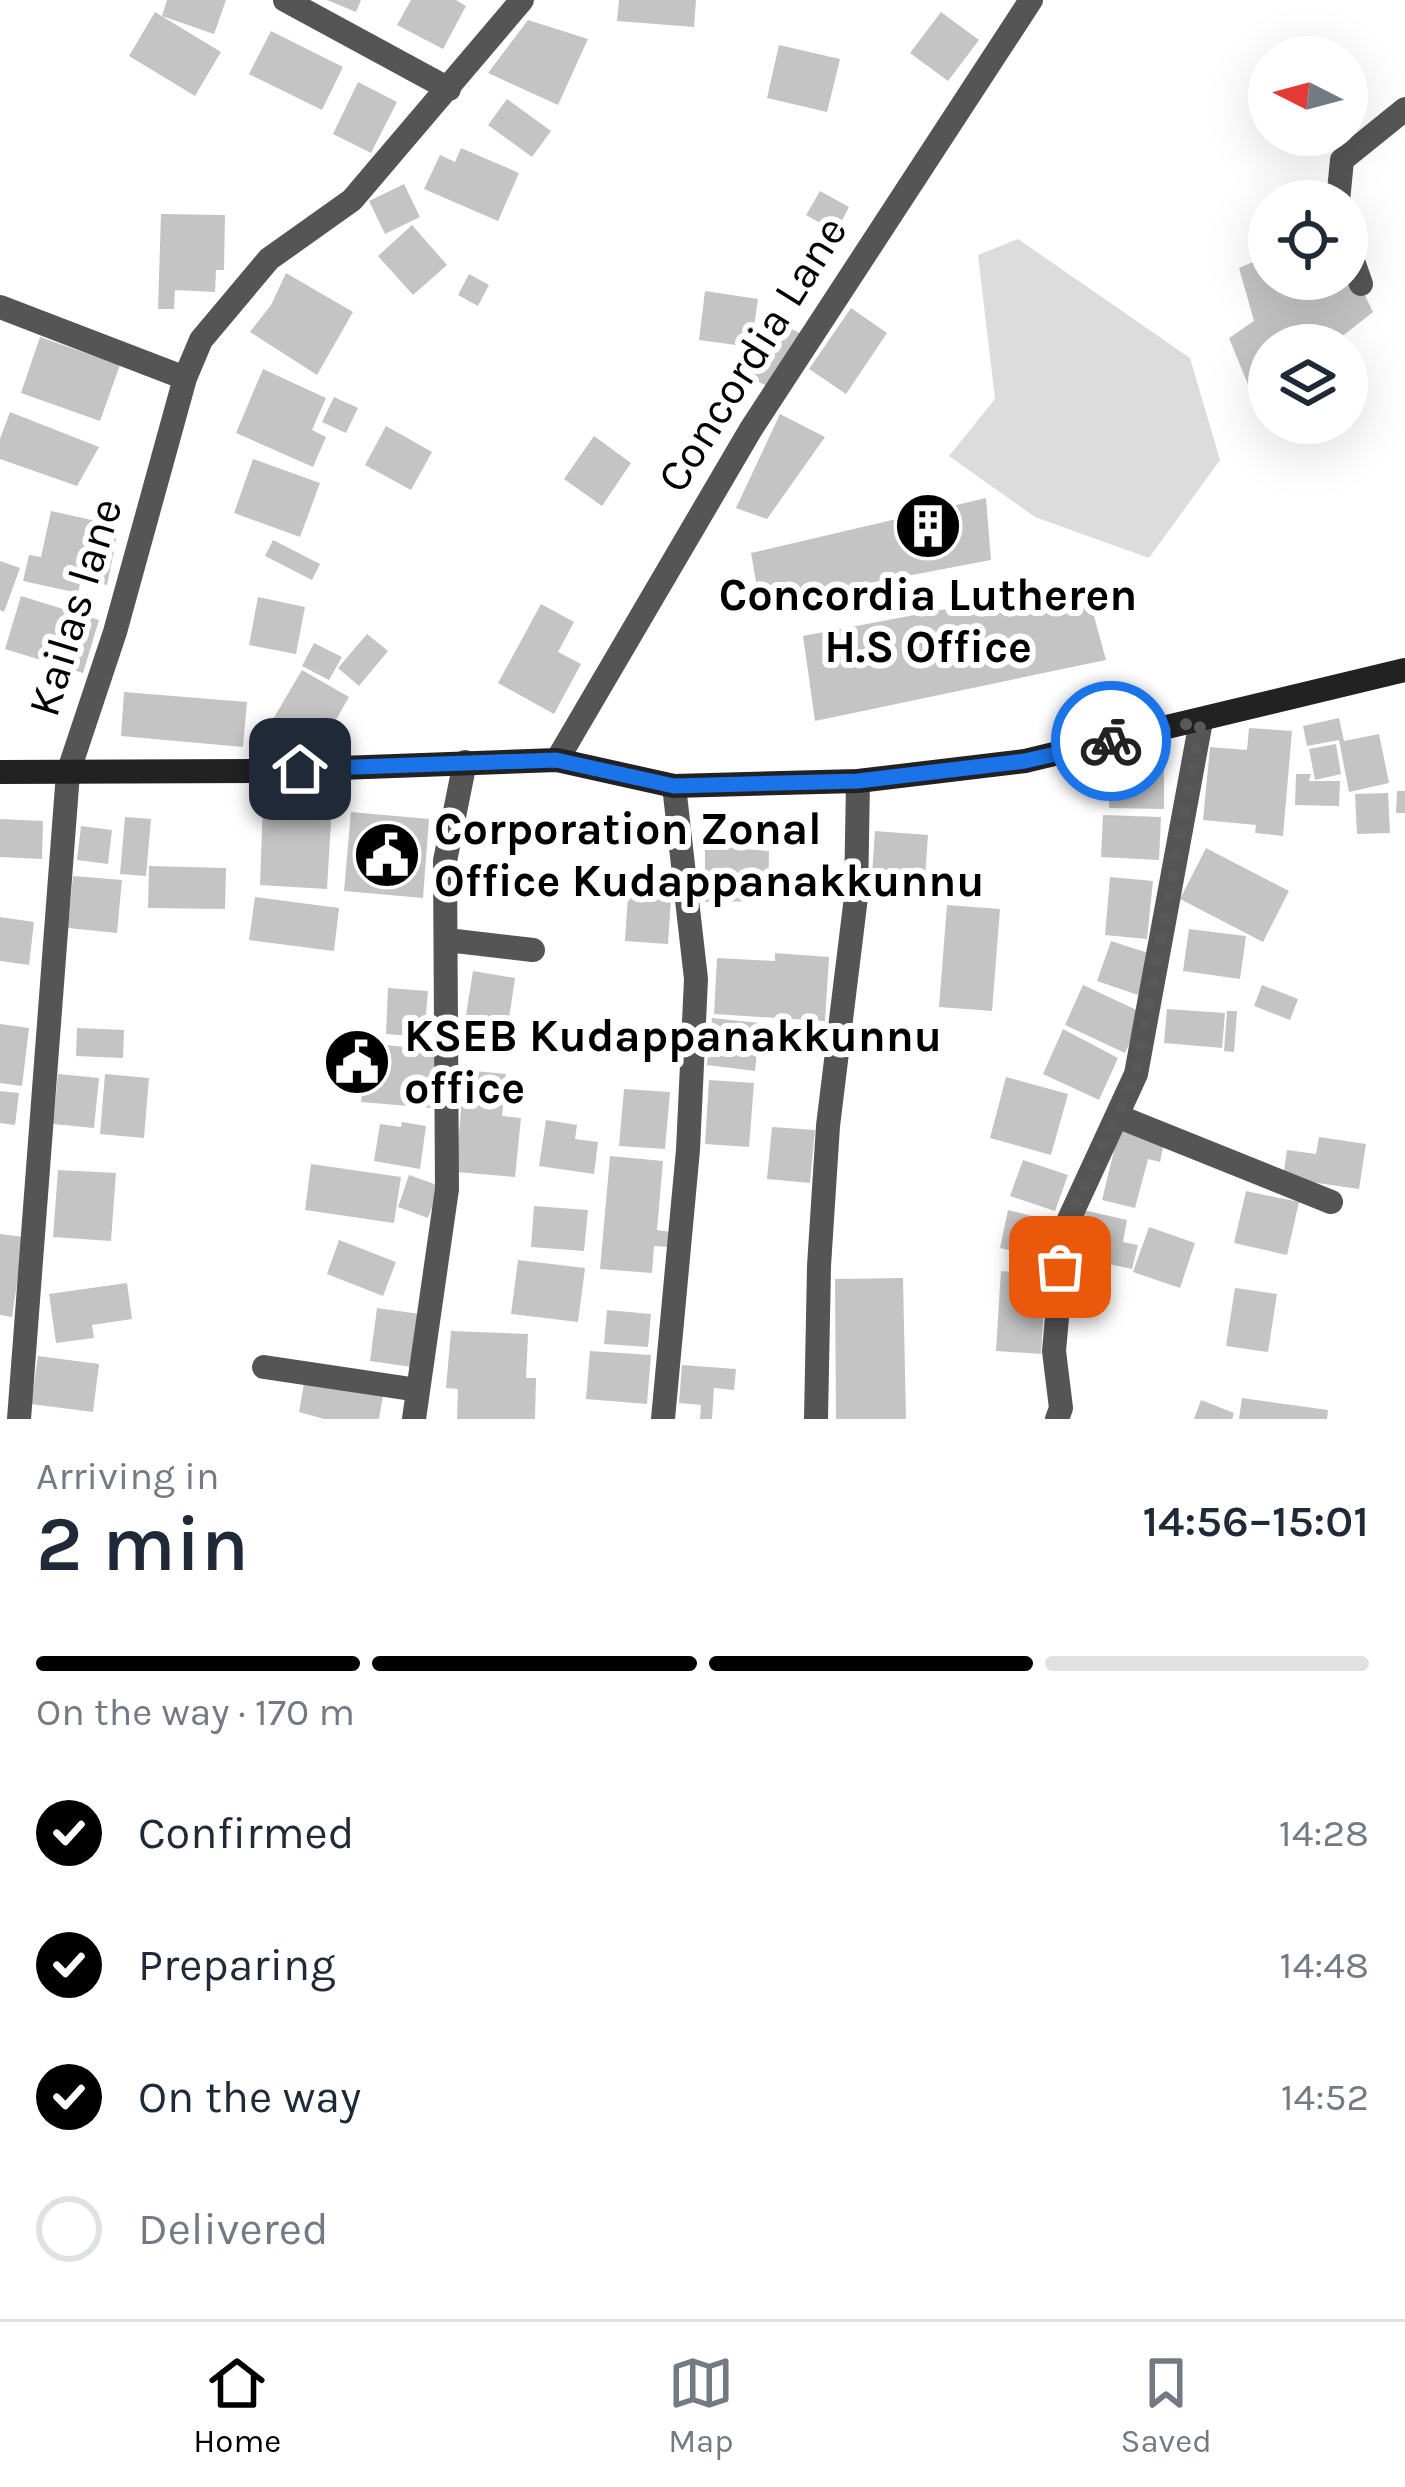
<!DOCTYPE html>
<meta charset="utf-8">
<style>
:root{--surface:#fff;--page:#f2f2f3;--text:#1f2937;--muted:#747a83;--line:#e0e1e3;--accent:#000}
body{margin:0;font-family:Karla,sans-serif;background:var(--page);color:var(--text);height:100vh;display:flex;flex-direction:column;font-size:45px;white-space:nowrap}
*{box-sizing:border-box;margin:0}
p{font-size:39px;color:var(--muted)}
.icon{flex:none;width:66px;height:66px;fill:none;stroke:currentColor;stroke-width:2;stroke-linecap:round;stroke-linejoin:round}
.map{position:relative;height:1419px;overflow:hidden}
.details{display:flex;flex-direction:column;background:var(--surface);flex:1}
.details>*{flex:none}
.needle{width:78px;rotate:276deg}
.tools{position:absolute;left:1248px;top:36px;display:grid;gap:24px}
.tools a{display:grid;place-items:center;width:120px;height:120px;border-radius:50%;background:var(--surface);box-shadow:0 12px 48px #0002;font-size:60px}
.pin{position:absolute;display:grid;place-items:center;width:102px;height:102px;color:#fff;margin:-51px;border-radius:24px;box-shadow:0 6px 18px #0006}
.courier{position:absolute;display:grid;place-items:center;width:120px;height:120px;margin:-60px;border:9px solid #1a73e8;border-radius:50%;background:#fff;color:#222;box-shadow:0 3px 15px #0007}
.overview em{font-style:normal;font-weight:600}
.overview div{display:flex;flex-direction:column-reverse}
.overview{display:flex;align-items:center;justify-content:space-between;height:204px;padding:0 36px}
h1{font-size:78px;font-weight:600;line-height:90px}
.bar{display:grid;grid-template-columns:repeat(4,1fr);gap:18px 12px;align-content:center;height:144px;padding:0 36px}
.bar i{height:15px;border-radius:9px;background:var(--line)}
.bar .on{background:var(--accent)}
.bar p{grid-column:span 4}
ol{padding:0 36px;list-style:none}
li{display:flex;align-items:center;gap:36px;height:132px}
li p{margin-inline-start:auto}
li .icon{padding:12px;border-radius:50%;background:var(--accent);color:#fff;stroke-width:4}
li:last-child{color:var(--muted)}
li i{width:66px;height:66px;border:6px solid var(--line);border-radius:50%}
.dock{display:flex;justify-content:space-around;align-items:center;height:168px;border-top:3px solid var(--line);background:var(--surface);font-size:33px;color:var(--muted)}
.dock a{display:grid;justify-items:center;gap:6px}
.dock .on{color:var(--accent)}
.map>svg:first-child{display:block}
.green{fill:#dcdcdc}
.building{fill:#c4c4c4}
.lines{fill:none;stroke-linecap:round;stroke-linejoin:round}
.street{stroke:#555;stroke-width:24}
.secondary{stroke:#222;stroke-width:24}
.done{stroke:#595959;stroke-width:12;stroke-dasharray:0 21.6}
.route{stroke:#1a73e8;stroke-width:15}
.labels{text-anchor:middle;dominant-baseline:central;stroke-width:12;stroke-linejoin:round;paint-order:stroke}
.street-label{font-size:45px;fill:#000;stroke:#fff}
.poi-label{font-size:45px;font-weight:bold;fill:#000;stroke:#fff;text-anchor:start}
</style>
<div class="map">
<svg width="1405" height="1419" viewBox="0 0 1405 1419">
<rect width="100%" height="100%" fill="#fff"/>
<!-- green -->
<path class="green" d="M 1018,239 L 1190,358 L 1220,460 L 1149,558 L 1035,517 L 949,456 L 995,399 L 978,255 Z"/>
<!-- building -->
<path class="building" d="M 167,0 L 226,0 L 214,34 L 162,16 Z
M 327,0 L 361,0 L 356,12 Z
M 411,0 L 456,0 L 466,6 L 443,49 L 397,25 Z
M 619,0 L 696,0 L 694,27 L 617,21 Z
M 155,12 L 221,52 L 195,96 L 129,56 Z
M 941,12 L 979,40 L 948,81 L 910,53 Z
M 528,20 L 588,39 L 558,105 L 488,73 Z
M 271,31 L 343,67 L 322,110 L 249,74 Z
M 779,45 L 840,59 L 827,112 L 767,98 Z
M 358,82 L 397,102 L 371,153 L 333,134 Z
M 507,99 L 551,131 L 532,157 L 488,125 Z
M 461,148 L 519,173 L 498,221 L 424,189 L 440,155 L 455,162 Z
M 404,184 L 420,217 L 385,234 L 369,201 Z
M 820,191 L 849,207 L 836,232 L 806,215 Z
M 161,214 L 225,215 L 224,270 L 216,270 L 215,292 L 175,290 L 174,309 L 158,309 Z
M 412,225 L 447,265 L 413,295 L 378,256 Z
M 1269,255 L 1269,279 L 1288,279 L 1301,297 L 1337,279 L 1347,279 L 1353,271 L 1373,312 L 1331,345 L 1269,345 L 1269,392 L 1254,399 L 1229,338 L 1254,321 L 1239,268 Z
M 286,273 L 353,312 L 317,375 L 250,332 L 271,305 Z
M 469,274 L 489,285 L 478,306 L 458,295 Z
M 705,291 L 758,299 L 751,347 L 699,340 Z
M 851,308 L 887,333 L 846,394 L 809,369 Z
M 773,320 L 802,334 L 776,390 L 746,376 Z
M 40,337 L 120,365 L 100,421 L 21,393 Z
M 263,369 L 326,398 L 312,430 L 326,437 L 313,467 L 236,433 Z
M 334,397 L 358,408 L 346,433 L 322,422 Z
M 10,412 L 99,447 L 77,486 L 0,459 L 0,439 Z
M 780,414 L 825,437 L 767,519 L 736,508 Z
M 386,426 L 432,452 L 411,490 L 365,465 Z
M 594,436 L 631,463 L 602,506 L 564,479 Z
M 253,459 L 320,483 L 300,537 L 234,513 Z
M 986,498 L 991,560 L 760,604 L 751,553 Z
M 51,511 L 119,526 L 107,585 L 81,579 L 78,593 L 23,581 L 29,555 L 41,557 Z
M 273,540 L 320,564 L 312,580 L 265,556 Z
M 0,561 L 20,568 L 4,612 L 0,610 Z
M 1085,583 L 1106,660 L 815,721 L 803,636 Z
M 21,596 L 99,620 L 83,673 L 5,649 Z
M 258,597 L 305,607 L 296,654 L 249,645 Z
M 541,604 L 574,622 L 558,652 L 581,664 L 554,714 L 498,683 Z
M 367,634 L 388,651 L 359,686 L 338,668 Z
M 314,643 L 342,657 L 329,680 L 302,666 Z
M 302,670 L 349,697 L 317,753 L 269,726 Z
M 124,692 L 247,702 L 243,747 L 121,736 Z
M 1339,718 L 1344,741 L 1379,734 L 1389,783 L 1349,792 L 1339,740 L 1307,746 L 1303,726 Z
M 1249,728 L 1292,731 L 1283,836 L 1255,833 L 1256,825 L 1203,820 L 1210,747 L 1247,750 Z
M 1336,744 L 1341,774 L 1315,780 L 1309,749 Z
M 1109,763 L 1164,763 L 1164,809 L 1109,808 Z
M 1296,774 L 1311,774 L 1309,781 L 1340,781 L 1339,806 L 1295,805 Z
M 1397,791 L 1405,791 L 1405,813 L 1396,813 Z
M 1388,793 L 1390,833 L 1357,834 L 1355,794 Z
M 263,801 L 332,805 L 327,889 L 260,885 Z
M 351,812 L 429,819 L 423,898 L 344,891 Z
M 1103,815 L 1161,817 L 1159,860 L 1101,857 Z
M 125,817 L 151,819 L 146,876 L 120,874 Z
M 0,819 L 43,821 L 42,859 L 0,857 Z
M 81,826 L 112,830 L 108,864 L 77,860 Z
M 875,831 L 928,835 L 924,892 L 871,888 Z
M 705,846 L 769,851 L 768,901 L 705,902 Z
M 1206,848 L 1289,891 L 1263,942 L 1180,899 Z
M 149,866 L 226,868 L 225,909 L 148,908 Z
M 73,876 L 122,880 L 117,933 L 68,928 Z
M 1110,877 L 1153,881 L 1147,939 L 1105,935 Z
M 629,880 L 672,883 L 668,944 L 625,941 Z
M 255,897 L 339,908 L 334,951 L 249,940 Z
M 947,905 L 1000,909 L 992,1011 L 939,1007 Z
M 0,917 L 34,922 L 29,965 L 0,961 Z
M 1189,929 L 1246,936 L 1240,979 L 1183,971 Z
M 1111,941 L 1151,954 L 1138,995 L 1097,981 Z
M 775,953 L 829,957 L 825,1021 L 714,1014 L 717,958 L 775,961 Z
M 473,971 L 515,978 L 505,1046 L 462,1040 Z
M 1083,985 L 1143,1013 L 1125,1053 L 1065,1025 Z
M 1262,985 L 1298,999 L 1290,1020 L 1254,1006 Z
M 388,988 L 428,991 L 424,1037 L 386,1034 Z
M 1167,1009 L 1225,1013 L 1222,1048 L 1164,1043 Z
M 1227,1011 L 1237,1011 L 1234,1052 L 1224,1051 Z
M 712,1018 L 760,1023 L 755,1071 L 707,1065 Z
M 0,1024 L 29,1028 L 22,1086 L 0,1083 Z
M 77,1028 L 124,1030 L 123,1058 L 76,1056 Z
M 1063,1029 L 1118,1058 L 1099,1100 L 1043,1074 Z
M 385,1045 L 437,1050 L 432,1108 L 361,1102 L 365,1062 L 383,1064 Z
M 464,1070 L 506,1074 L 502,1116 L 521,1118 L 515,1177 L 456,1172 Z
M 58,1074 L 99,1078 L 94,1128 L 53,1124 Z
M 105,1074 L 149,1078 L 144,1138 L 100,1134 Z
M 1006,1077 L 1068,1094 L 1051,1155 L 990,1138 Z
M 709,1080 L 754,1083 L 749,1147 L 705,1144 Z
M 624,1089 L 670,1092 L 665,1149 L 619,1146 Z
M 0,1091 L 19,1093 L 15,1125 L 0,1123 Z
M 546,1120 L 577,1125 L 575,1139 L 598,1142 L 594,1174 L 539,1166 Z
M 402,1122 L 426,1126 L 420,1169 L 374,1161 L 380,1124 L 401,1127 Z
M 772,1127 L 815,1130 L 810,1183 L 767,1179 Z
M 1119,1130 L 1164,1142 L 1160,1162 L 1148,1159 L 1135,1208 L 1102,1200 Z
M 1319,1137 L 1366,1144 L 1359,1189 L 1283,1178 L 1287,1150 L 1316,1154 Z
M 610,1156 L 663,1161 L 657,1230 L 671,1232 L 669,1247 L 654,1246 L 652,1273 L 600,1269 Z
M 1023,1160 L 1068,1175 L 1055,1211 L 1010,1196 Z
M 311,1164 L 401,1177 L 394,1223 L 305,1210 Z
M 58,1170 L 116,1173 L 111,1241 L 53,1237 Z
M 409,1175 L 440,1186 L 428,1218 L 398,1207 Z
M 1246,1191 L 1299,1202 L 1287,1255 L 1234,1243 Z
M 534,1206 L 588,1210 L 584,1251 L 531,1247 Z
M 1008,1210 L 1044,1219 L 1035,1256 L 1000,1248 Z
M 1083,1210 L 1127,1220 L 1123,1242 L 1138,1245 L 1132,1269 L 1095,1261 L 1099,1241 L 1077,1236 Z
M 1149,1227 L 1195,1243 L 1180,1288 L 1133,1272 Z
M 0,1234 L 24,1237 L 12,1317 L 0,1315 Z
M 339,1240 L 396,1262 L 383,1296 L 327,1274 Z
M 518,1260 L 585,1268 L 578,1322 L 511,1314 Z
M 1001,1271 L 1046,1274 L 1041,1354 L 996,1351 Z
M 903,1278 L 906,1419 L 836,1419 L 835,1279 Z
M 127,1283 L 132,1319 L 92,1325 L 94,1338 L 56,1343 L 49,1294 Z
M 1235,1288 L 1277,1294 L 1268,1352 L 1226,1346 Z
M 377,1308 L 420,1314 L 412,1367 L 370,1361 Z
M 607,1310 L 651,1314 L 648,1347 L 604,1344 Z
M 451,1331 L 528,1334 L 526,1378 L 536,1378 L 535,1419 L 457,1419 L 458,1389 L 446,1388 Z
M 590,1351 L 651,1355 L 647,1404 L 586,1399 Z
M 38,1356 L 99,1364 L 93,1412 L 31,1404 Z
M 682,1365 L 736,1369 L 734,1390 L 714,1388 L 712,1419 L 700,1419 L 701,1405 L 679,1403 Z
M 304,1383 L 383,1396 L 379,1419 L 324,1419 L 299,1412 Z
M 1242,1398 L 1328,1410 L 1327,1419 L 1239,1419 Z
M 1201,1400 L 1234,1413 L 1232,1419 L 1194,1419 Z"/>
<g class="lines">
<!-- street -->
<path class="street" d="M 285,0 L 449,89
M 1338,201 L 1342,160 L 1405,109
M 1347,244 L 1361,284
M 0,307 L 185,378 L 115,632 L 68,773 L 19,1419
M 185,378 L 201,340 L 269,259 L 352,200 L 522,0
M 557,760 L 751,429 L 1031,0
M 447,940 L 533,950
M 1117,1116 L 1331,1202
M 264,1367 L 418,1390
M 414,1419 L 447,1189 L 445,861 L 465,762
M 663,1419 L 688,1150 L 696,979 L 674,786
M 816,1419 L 819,1266 L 828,1126 L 856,897 L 858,781
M 1057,1419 L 1061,1408 L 1054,1351 L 1065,1228 L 1136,1074 L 1201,721"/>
<!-- secondary -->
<path class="secondary" d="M 0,772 L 259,771 L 557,760 L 674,786 L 858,781 L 1025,761 L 1405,670"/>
</g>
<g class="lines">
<!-- done -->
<path class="done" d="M 1060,1267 L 1065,1228 L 1136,1074 L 1201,721 L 1111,741"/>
<!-- route -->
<path class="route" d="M 300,769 L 556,760 L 674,786 L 858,781 L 1025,761 L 1111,741"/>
</g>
<!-- icons -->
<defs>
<symbol id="building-disc" viewBox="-11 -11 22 22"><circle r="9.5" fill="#000" stroke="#fff"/><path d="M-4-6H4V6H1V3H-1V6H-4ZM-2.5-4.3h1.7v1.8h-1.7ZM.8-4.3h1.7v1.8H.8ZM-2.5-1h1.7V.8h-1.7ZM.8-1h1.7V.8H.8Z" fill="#fff"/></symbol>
<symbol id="civic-disc" viewBox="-11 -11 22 22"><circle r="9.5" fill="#000" stroke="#fff"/><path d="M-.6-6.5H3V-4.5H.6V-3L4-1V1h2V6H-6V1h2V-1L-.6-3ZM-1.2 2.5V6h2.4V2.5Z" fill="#fff"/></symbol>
</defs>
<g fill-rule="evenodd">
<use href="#building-disc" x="890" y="488" width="76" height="76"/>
<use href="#civic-disc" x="349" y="817" width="76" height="76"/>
<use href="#civic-disc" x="319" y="1024" width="76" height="76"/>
</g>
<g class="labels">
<!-- street labels -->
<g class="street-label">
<text transform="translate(752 354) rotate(-58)">Concordia Lane</text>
<text transform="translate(75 607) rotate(-73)">Kailas lane</text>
</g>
<!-- poi labels -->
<g class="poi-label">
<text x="928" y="595" text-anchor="middle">Concordia Lutheren<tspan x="928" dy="52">H.S Office</tspan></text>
<text x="434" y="829">Corporation Zonal<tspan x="434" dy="52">Office Kudappanakkunnu</tspan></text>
<text x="404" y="1036">KSEB Kudappanakkunnu<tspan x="404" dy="52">office</tspan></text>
</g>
</g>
</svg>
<div class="tools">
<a><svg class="needle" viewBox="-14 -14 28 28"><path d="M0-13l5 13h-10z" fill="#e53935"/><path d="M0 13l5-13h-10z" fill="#747a83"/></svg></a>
<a><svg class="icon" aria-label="locate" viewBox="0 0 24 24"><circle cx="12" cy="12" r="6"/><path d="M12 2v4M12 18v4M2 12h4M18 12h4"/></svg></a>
<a><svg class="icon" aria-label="layers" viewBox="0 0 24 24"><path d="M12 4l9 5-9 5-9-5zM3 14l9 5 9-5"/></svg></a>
</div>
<div class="pin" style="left:1060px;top:1267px;background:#ea580c"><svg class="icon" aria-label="bag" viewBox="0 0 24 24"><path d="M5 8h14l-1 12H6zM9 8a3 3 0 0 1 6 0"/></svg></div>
<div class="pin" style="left:300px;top:769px;background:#1f2937"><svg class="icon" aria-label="home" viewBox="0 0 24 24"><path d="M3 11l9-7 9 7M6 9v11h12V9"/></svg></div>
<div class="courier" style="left:1111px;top:741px"><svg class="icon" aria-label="bike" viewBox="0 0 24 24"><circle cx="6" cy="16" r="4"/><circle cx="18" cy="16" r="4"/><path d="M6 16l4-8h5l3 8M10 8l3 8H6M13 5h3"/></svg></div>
</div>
<section class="details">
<div class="overview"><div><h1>2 min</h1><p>Arriving in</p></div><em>14:56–15:01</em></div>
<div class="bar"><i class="on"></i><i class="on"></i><i class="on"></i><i></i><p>On the way · 170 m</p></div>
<ol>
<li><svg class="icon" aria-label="check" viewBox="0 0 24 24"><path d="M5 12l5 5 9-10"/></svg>Confirmed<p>14:28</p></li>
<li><svg class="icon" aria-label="check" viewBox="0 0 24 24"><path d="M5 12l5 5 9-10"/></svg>Preparing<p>14:48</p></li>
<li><svg class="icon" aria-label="check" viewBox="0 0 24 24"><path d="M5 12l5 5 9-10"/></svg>On the way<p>14:52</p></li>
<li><i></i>Delivered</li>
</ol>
</section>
<nav class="dock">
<a class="on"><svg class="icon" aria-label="home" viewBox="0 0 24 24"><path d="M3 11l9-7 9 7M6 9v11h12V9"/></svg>Home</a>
<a><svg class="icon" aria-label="map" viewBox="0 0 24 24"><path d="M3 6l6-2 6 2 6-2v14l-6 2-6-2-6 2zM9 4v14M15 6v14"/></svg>Map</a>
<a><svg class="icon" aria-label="saved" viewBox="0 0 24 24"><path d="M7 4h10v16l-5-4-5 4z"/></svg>Saved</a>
</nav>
